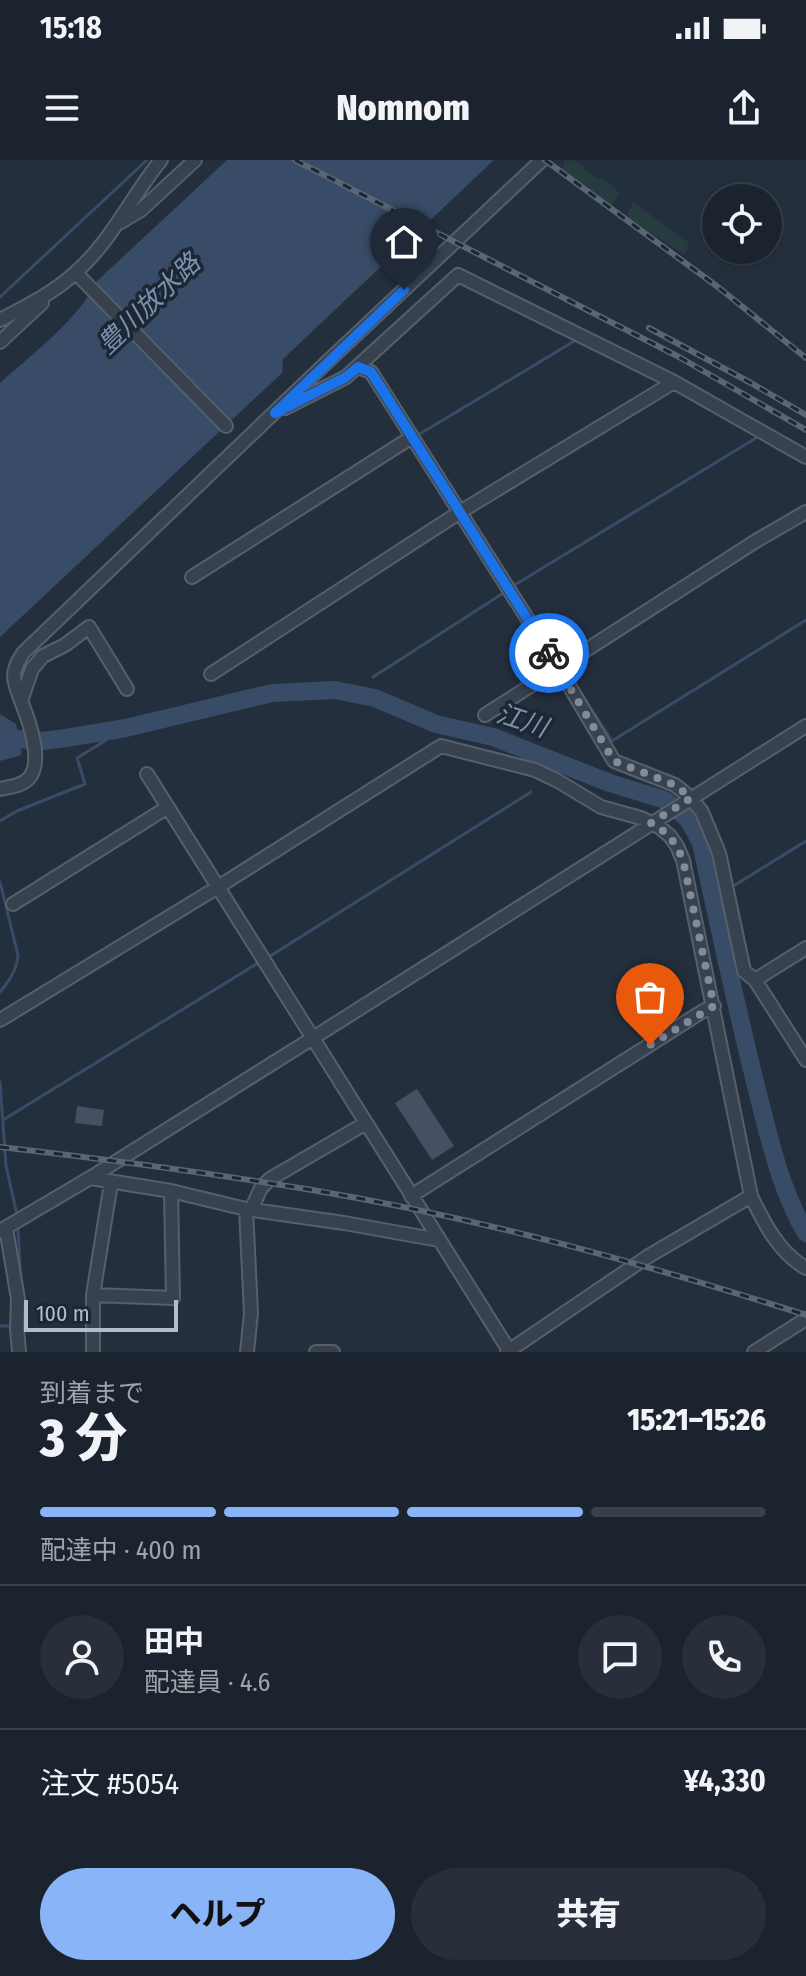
<!DOCTYPE html>
<html lang="ja">
<meta charset="utf-8">
<style>
:root{--surface:#1b232e;--page:#282f3a;--text:#f1f3f6;--muted:#a0a4aa;--line:#39404a;--accent:#8ab4f8}
body{margin:0;font-family:"Fira Sans Condensed","Noto Sans JP",sans-serif;background:var(--page);color:var(--text);height:100vh;display:flex;flex-direction:column;font-size:30px;white-space:nowrap}
*{box-sizing:border-box;margin:0}
p{font-size:26px;color:var(--muted)}
.icon{flex:none;width:44px;height:44px;fill:none;stroke:currentColor;stroke-width:2;stroke-linecap:round;stroke-linejoin:round}
.map{position:relative;height:1192px;overflow:hidden}
.details{display:flex;flex-direction:column;background:var(--surface);flex:1}
.details>*{flex:none}
.fabs{position:absolute;left:702px;top:24px;display:grid;gap:16px}
.fabs a{display:grid;place-items:center;width:80px;height:80px;border-radius:50%;background:var(--surface);box-shadow:0 2px 6px #0004,0 0 0 2px var(--line);font-size:40px}
.scale{position:absolute;left:24px;bottom:20px;width:154px;box-sizing:border-box;padding-left:8px;border:4px solid #b4bcc9;border-top:0;font-size:22px;line-height:28px;white-space:nowrap;color:#b4bcc9;-webkit-text-stroke:6px #1d2633;paint-order:stroke}
.pin{position:absolute;display:grid;place-items:center;width:68px;height:68px;color:#fff;margin:-82px -34px;border-radius:50% 50% 50% 0;rotate:-45deg;box-shadow:0 0 8px #0007}
.pin .icon{rotate:45deg}
.courier{position:absolute;display:grid;place-items:center;width:80px;height:80px;margin:-40px;border:6px solid #1a73e8;border-radius:50%;background:#fff;color:#222;box-shadow:0 2px 10px #0007}
.summary em{font-style:normal;font-weight:800}
.summary div{display:flex;flex-direction:column-reverse}
.summary{display:flex;align-items:center;justify-content:space-between;height:136px;padding:0 40px}
h1{font-size:52px;font-weight:800;line-height:60px}
.bar{display:grid;grid-template-columns:repeat(4,1fr);gap:12px 8px;align-content:center;height:96px;padding:0 40px}
.bar i{height:10px;border-radius:6px;background:var(--line)}
.bar .selected{background:var(--accent)}
.bar p{grid-column:span 4}
.line{display:flex;align-items:center;gap:20px;padding:0 40px;border-top:2px solid var(--line)}
.line div{flex:1}
.round{display:grid;place-items:center;flex:none;width:84px;height:84px;border-radius:42px;background:var(--page)}
.action{display:flex;gap:16px;margin-top:auto;padding:16px 40px}
.action a{flex:1;height:92px;border-radius:48px;background:var(--accent);color:#111;font-size:32px;font-weight:800;line-height:92px;text-align:center}
.action a+a{background:var(--page);color:var(--text)}
.status{display:flex;justify-content:space-between;align-items:center;height:56px;padding:0 40px;background:var(--surface);direction:ltr}
.status svg{height:22px;fill:currentColor}
header{display:flex;justify-content:space-between;align-items:center;height:104px;padding:0 40px;background:var(--surface);font-size:36px;font-weight:800}
.map>svg:first-child{display:block}
.green{fill:#263c3f}
.water{fill:#394c67}
.lines{fill:none;stroke-linecap:round;stroke-linejoin:round}
.stream{stroke:#394c67;stroke-width:3}
.river{stroke:#394c67;stroke-width:18}
.building{fill:#455162}
.minor-casing{stroke:#565f6c;stroke-width:16}
.minor{stroke:#38414e;stroke-width:12}
.rail-casing{stroke:#5a6575;stroke-width:6}
.rail{stroke:#1d2633;stroke-width:3;stroke-dasharray:9;stroke-linecap:butt}
.done{stroke:#828b98;stroke-width:8;stroke-dasharray:0 14.4}
.route{stroke:#1a73e8;stroke-width:10}
.labels{text-anchor:middle;dominant-baseline:central;stroke-width:7;stroke-linejoin:round;paint-order:stroke}
.water-label{font-size:26px;font-style:italic;fill:#7c92b1;stroke:#1d2633}
</style>
<div class="status"><b>15:18</b><svg viewBox="0 0 49 12"><path d="M0 12V9h3v3zM5 12V6h3v6zM10 12V3h3v9zM15 12V0h3v12zM26 1h20v11H26zM47 4h2v5h-2z"/></svg></div>
<header><svg class="icon" aria-label="menu" viewBox="0 0 24 24"><path d="M4 6h16M4 12h16M4 18h16"/></svg>Nomnom<svg class="icon" aria-label="share" viewBox="0 0 24 24"><path d="M12 15V3M7 8l5-5 5 5M5 13v7h14v-7"/></svg></header>
<div class="map">
<svg width="806" height="1192" viewBox="0 0 806 1192">
<rect width="100%" height="100%" fill="#242f3e"/>
<!-- green -->
<path class="green" d="M 567,0 L 576,1 L 596,18 L 605,20 L 615,27 L 619,34 L 612,45 L 563,10 L 564,2 Z
M 633,42 L 689,83 L 685,95 L 626,57 Z"/>
<!-- water -->
<path class="water" d="M 227,0 L 494,0 L 283,199 L 282,213 L 0,477 L 0,223 C 30,196 81,157 97,121 Z
M 0,554 L 16,564 L 22,595 L 0,601 Z"/>
<g class="lines">
<!-- stream -->
<path class="stream" d="M 0,137 L 147,0
M 418,275 L 576,180
M 513,426 L 761,275
M 373,517 L 505,432
M 573,521 L 612,581 L 806,460
M 0,661 L 17,651 L 85,624 L 77,598 L 126,568
M 0,722 L 18,795 C 17,810 9,821 0,832
M 735,725 L 806,681
M 267,798 L 531,632
M 0,922 L 6,1006 L 17,1055
M 3,960 L 258,803
M 18,1070 L 21,1122
M 0,1166 L 13,1166"/>
<!-- river -->
<path class="river" d="M 0,575 L 19,579 L 42,581 L 66,578 L 126,568 L 272,533 L 335,530 L 375,538 L 436,564 L 493,577 L 610,623 L 665,640 L 688,659 L 701,683 C 719,767 737,851 758,934 C 770,981 781,1031 806,1073"/>
</g>
<!-- building -->
<path class="building" d="M 417,929 L 454,986 L 432,1000 L 395,943 Z
M 77,946 L 104,950 L 102,966 L 75,963 Z"/>
<g class="lines">
<defs>
<path id="minor" d="M 121,62 L 141,50 L 195,0
M 76,113 L 226,266
M 0,160 C 25,147 53,133 74,114 C 111,82 131,37 161,0
M 0,182 L 42,143
M 358,207 L 371,212 L 558,507 L 614,601 L 675,625 L 691,638 L 702,652 L 719,693 L 744,811 L 755,820 L 806,900
M 285,248 L 346,217 L 458,115 L 674,222 L 806,297
M 192,417 L 412,277
M 211,514 L 460,352 L 674,222
M 21,541 L 32,509 L 43,496 L 65,485 L 89,467 L 127,529
M 485,555 L 756,381 L 806,352
M 147,614 L 510,1192
M 0,629 C 10,627 22,626 29,618 C 43,602 30,564 23,546 C 20,537 14,525 14,516 C 14,507 19,500 23,493 L 326,203 L 542,0
M 13,744 L 168,647
M 755,820 L 806,788
M 0,860 L 218,727 L 441,586 L 535,610 L 558,621 L 601,647 L 641,658 L 659,667 L 670,676 L 677,686 L 683,700 L 751,1036 C 764,1063 779,1093 806,1108
M 90,1018 L 171,1031 L 246,1049 L 344,1063 L 439,1080
M 411,1036 L 703,851 L 714,846
M 246,1049 L 251,1153 L 247,1192
M 251,1050 L 261,1028 L 270,1019 L 366,963
M 6,1068 L 18,1139 L 17,1169 L 19,1192
M 0,1071 L 90,1018 L 313,878 L 806,566
M 93,1135 L 173,1138 L 171,1031
M 93,1192 L 93,1135 L 111,1023
M 316,1192 L 333,1192
M 507,1192 L 647,1097 L 751,1036
M 754,1192 L 806,1159"/>
</defs>
<!-- minor casing -->
<use href="#minor" class="minor-casing"/>
<!-- minor -->
<use href="#minor" class="minor"/>
<defs>
<path id="rail" d="M 295,0 L 679,197 L 806,270
M 545,0 L 718,127 L 806,198
M 649,168 L 751,223 L 806,255
M 0,987 C 105,999 209,1013 312,1030 C 480,1058 645,1104 806,1155"/>
</defs>
<!-- rail casing -->
<use href="#rail" class="rail-casing"/>
<!-- rail -->
<use href="#rail" class="rail"/>
</g>
<g class="lines">
<!-- done -->
<path class="done" d="M 549,493 L 614,601 L 675,625 L 691,638 L 651,663 C 668,672 676,683 683,700 L 714,846 L 650,885"/>
<!-- route -->
<path class="route" d="M 404,130 L 275,253 L 346,217 L 358,207 L 371,212 L 549,493"/>
</g>
<g class="labels">
<!-- water labels -->
<g class="water-label">
<text transform="translate(149 144) rotate(-44)">豊川放水路</text>
<text transform="translate(522 561) rotate(18)">江川</text>
</g>
</g>
</svg>
<div class="fabs">
<a><svg class="icon" aria-label="locate" viewBox="0 0 24 24"><circle cx="12" cy="12" r="6"/><path d="M12 2v4M12 18v4M2 12h4M18 12h4"/></svg></a>
</div>
<div class="scale">100 m</div>
<div class="pin" style="left:650px;top:885px;background:#ea580c"><svg class="icon" aria-label="bag" viewBox="0 0 24 24"><path d="M5 8h14l-1 12H6zM9 8a3 3 0 0 1 6 0"/></svg></div>
<div class="pin" style="left:404px;top:130px;background:#1f2937"><svg class="icon" aria-label="home" viewBox="0 0 24 24"><path d="M3 11l9-7 9 7M6 9v11h12V9"/></svg></div>
<div class="courier" style="left:549px;top:493px"><svg class="icon" aria-label="bike" viewBox="0 0 24 24"><circle cx="6" cy="16" r="4"/><circle cx="18" cy="16" r="4"/><path d="M6 16l4-8h5l3 8M10 8l3 8H6M13 5h3"/></svg></div>
</div>
<section class="details">
<div class="summary"><div><h1>3 分</h1><p>到着まで</p></div><em>15:21–15:26</em></div>
<div class="bar"><i class="selected"></i><i class="selected"></i><i class="selected"></i><i></i><p>配達中 · 400 m</p></div>
<div class="line" style="height:144px"><a class="round"><svg class="icon" aria-label="person" viewBox="0 0 24 24"><circle cx="12" cy="8" r="4"/><path d="M4 21q1-7 8-7t8 7"/></svg></a><div><b>田中</b><p>配達員 · 4.6</p></div><a class="round"><svg class="icon" aria-label="chat" viewBox="0 0 24 24"><path d="M4 5h16v11H9l-5 4z"/></svg></a><a class="round"><svg class="icon" aria-label="phone" viewBox="0 0 24 24"><path d="M5 4h4l2 5-3 2q2 4 5 5l2-3 5 2v4C11 20 4 13 5 4z"/></svg></a></div>
<div class="line" style="height:104px"><div>注文 #5054</div><b>¥4,330</b></div>
<div class="action"><a>ヘルプ</a><a>共有</a></div>
</section>
